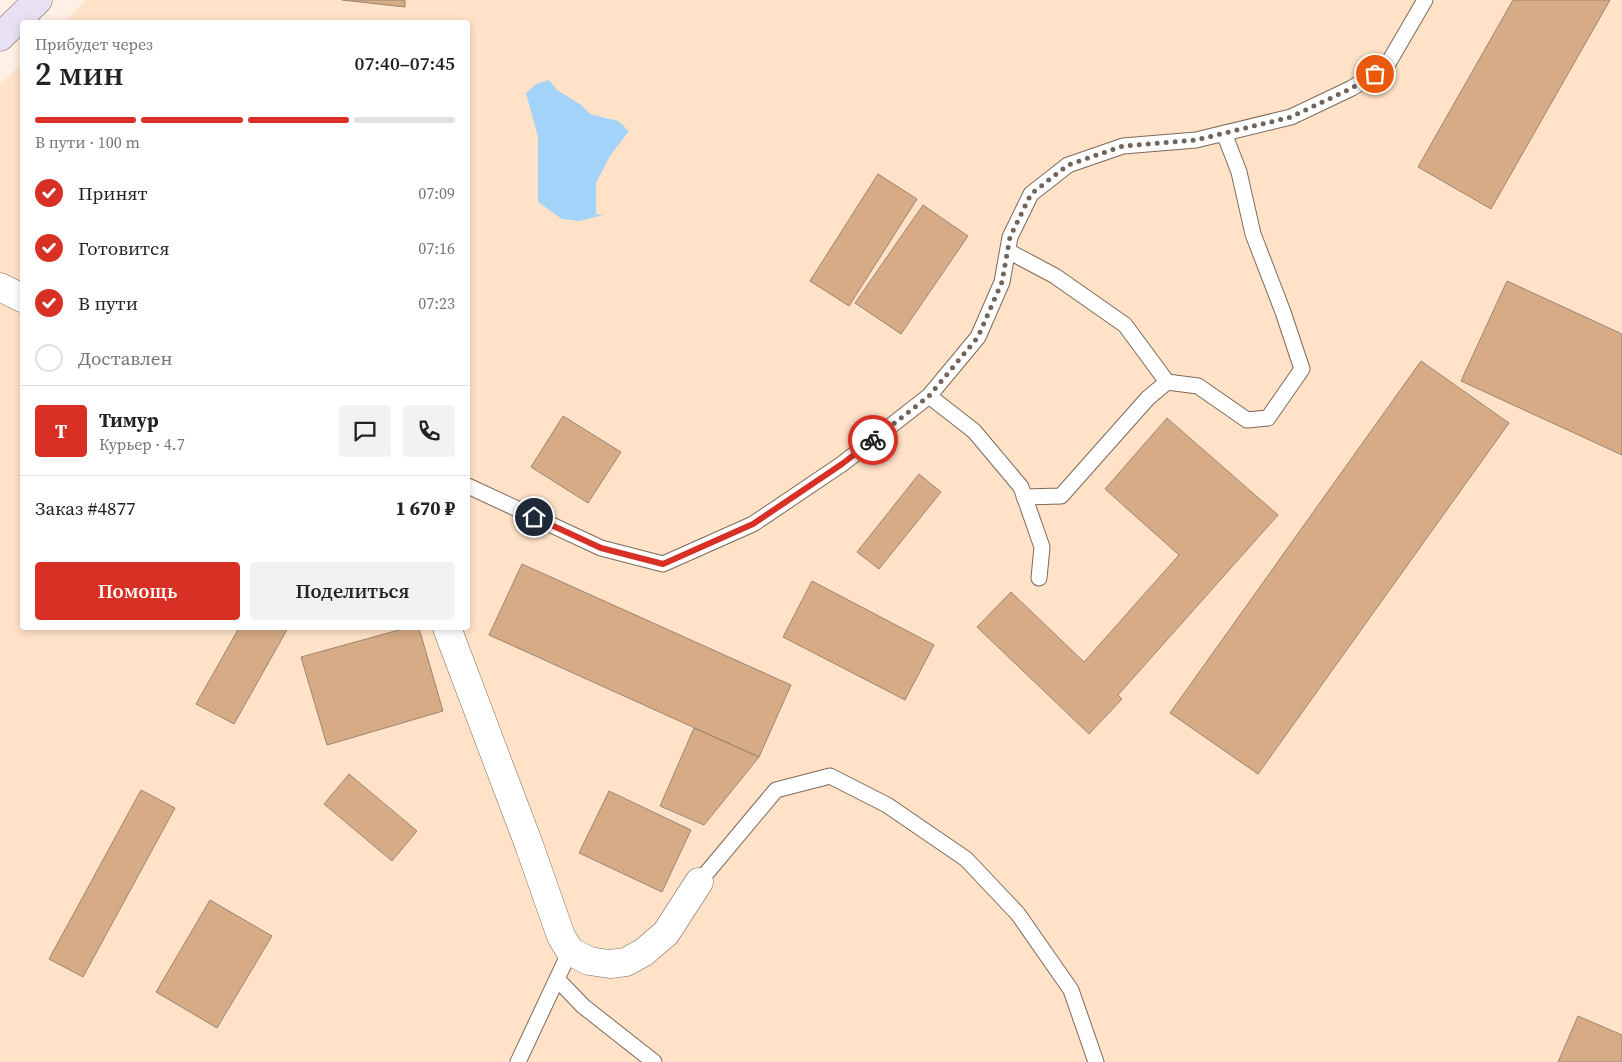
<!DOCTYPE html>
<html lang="ru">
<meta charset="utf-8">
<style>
:root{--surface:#fff;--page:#f2f2f2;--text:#222;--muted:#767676;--line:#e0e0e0;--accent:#d93025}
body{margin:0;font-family:"Source Serif 4",serif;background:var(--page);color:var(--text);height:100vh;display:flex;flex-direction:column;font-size:19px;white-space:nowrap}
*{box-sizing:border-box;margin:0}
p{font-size:16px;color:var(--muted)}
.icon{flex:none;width:28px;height:28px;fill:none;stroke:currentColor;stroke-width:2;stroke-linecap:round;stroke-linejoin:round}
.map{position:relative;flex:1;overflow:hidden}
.panel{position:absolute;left:20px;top:20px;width:450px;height:610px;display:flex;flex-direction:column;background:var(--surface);border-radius:5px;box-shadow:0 2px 8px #0003}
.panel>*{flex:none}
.pin{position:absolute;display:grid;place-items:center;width:42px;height:42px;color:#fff;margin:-21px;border:2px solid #fff;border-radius:50%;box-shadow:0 1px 5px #0007}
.courier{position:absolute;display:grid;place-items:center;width:50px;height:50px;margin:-25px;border:4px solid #d93025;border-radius:50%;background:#fff;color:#222;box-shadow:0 1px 6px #0007}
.head em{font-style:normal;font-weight:600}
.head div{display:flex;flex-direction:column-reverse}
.head{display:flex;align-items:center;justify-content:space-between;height:85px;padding:0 15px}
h1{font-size:32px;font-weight:600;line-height:38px}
.bar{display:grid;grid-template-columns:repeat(4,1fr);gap:8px 5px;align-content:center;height:60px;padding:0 15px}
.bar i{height:6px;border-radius:4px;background:var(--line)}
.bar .on{background:var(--accent)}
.bar p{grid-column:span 4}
.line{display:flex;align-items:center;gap:12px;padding:0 15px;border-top:1px solid var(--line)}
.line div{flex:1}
.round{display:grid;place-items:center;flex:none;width:52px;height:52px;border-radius:5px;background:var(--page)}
ol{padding:0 15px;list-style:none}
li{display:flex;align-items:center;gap:15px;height:55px}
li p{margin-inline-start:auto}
li .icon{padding:5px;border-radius:50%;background:var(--accent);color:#fff;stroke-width:4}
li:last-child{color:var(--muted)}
li i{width:28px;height:28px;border:2px solid var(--line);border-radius:50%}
.primary-button{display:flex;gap:10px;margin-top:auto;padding:10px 15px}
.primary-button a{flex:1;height:58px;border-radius:5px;background:var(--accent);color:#fff;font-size:20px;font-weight:600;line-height:58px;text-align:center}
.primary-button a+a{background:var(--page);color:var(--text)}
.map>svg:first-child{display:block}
.built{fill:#ffe2c8}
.water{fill:#a3d3f8}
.building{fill:#d6ab85;stroke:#9b8674}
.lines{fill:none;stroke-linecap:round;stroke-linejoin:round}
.lane-casing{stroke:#7d6958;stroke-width:17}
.street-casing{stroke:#7d6958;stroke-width:29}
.secondary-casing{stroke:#7d6958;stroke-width:29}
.lane{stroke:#fff;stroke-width:15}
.street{stroke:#fff;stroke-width:28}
.secondary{stroke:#e8e1f3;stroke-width:28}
.done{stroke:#70665d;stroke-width:5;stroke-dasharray:0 9}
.route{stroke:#d93025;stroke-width:6}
</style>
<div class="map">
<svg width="1622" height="1062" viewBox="0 0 1622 1062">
<rect width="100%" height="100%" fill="#fef0e4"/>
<!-- built -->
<path class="built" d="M 86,0 L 1622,0 L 1622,1062 L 0,1062 L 0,85 L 22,63 L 22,628 L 468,628 L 468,22 L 64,22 Z"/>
<!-- water -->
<path class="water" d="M 549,80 L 557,90 L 581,105 L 590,114 L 618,121 L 629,131 L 610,156 L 596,183 L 596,214 L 603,215 L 579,221 L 562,219 L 538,202 L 538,137 L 526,93 L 536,84 Z"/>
<!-- building -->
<path class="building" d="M 342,0 L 405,0 L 405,7 Z
M 1513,0 L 1610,0 L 1491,209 L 1418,167 Z
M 878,174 L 917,199 L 849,306 L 810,281 Z
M 923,205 L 968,236 L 901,334 L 855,303 Z
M 1507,281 L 1622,334 L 1622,455 L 1461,381 Z
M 1421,361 L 1509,423 L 1258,774 L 1170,713 Z
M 563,416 L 621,452 L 588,503 L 531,467 Z
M 1167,418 L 1278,515 L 1118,695 L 1122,699 L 1089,734 L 977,627 L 1011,592 L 1084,662 L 1179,555 L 1105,489 Z
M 919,474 L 941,492 L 879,569 L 857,552 Z
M 522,564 L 791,685 L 759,757 L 489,635 Z
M 812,581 L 934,645 L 905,700 L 783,637 Z
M 239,628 L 288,628 L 234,724 L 196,704 Z
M 406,628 L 419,628 L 443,711 L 327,745 L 301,657 Z
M 694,728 L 759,757 L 704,825 L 660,806 Z
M 349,774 L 417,831 L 392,861 L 324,804 Z
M 141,790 L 175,808 L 83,977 L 49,959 Z
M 609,791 L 691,830 L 662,892 L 579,853 Z
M 210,900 L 272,936 L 217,1028 L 156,992 Z
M 1578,1016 L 1622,1035 L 1622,1062 L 1558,1062 Z"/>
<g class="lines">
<defs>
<path id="lane" d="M 1008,251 L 1055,276 L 1125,325 L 1167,382
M 929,396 L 974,431 L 1021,487 L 1042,547 L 1039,578
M 468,486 L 601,548 L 663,564 L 753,524 L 842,464 L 929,396 L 978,337 L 1002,282 L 1010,237 L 1031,194 L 1068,165 L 1123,146 L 1196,140 L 1291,117 L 1352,88 L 1386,67 L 1425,0
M 1024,497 L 1061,496 L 1148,398 L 1167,382 L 1198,386 L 1247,420 L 1268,418 L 1302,369 L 1283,312 L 1253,234 L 1239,172 L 1224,133
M 699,882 L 776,790 L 830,776 L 887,805 L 966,859 L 1018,914 L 1071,990 L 1096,1062
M 557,979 L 583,1006 L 654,1062
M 518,1062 L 570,951"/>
<path id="street" d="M 0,287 L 22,298
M 447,628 L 529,845 L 561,936 L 570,951 L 589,961 L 610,964 L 626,962 L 644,952 L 666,933 L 699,882"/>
<path id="secondary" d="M 0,37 L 38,0"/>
</defs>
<!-- lane casing -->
<use href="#lane" class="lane-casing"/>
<!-- street casing -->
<use href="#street" class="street-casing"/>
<!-- secondary casing -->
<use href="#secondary" class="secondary-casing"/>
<!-- lane -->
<use href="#lane" class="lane"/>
<!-- street -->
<use href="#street" class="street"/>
<!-- secondary -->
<use href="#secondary" class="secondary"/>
</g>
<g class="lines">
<!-- done -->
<path class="done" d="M 873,440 L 929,396 L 978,337 L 1002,282 L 1010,237 L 1031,194 L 1068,165 L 1123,146 L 1196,140 L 1291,117 L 1352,88 L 1375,74"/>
<!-- route -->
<path class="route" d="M 534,517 L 601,548 L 663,564 L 753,524 L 842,464 L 873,440"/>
</g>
</svg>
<div class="pin" style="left:1375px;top:74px;background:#ea580c"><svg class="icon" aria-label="bag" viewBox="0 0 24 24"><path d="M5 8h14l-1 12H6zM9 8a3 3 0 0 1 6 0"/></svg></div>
<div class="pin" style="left:534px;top:517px;background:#1f2937"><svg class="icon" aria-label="home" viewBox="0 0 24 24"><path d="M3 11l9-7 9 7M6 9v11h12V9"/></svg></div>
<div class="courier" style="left:873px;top:440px"><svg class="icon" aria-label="bike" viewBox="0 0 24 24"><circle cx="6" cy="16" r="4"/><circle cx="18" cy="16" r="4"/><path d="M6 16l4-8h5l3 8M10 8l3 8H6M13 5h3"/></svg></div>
<section class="panel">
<div class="head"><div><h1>2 мин</h1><p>Прибудет через</p></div><em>07:40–07:45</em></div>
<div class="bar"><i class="on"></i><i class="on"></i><i class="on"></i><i></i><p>В пути · 100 m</p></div>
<ol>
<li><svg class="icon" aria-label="check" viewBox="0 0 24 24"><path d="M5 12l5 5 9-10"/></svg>Принят<p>07:09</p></li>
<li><svg class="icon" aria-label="check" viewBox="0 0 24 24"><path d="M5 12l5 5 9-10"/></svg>Готовится<p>07:16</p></li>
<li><svg class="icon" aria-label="check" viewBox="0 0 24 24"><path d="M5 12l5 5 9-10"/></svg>В пути<p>07:23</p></li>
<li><i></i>Доставлен</li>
</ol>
<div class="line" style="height:90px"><b class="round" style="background:var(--accent);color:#fff">Т</b><div><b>Тимур</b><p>Курьер · 4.7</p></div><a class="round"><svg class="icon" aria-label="chat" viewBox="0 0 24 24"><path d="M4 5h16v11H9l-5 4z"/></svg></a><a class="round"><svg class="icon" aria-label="phone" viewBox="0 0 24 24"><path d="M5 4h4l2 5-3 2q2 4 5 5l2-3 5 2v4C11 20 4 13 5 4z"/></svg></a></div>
<div class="line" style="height:65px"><div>Заказ #4877</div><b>1 670 ₽</b></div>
<div class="primary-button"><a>Помощь</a><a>Поделиться</a></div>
</section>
</div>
